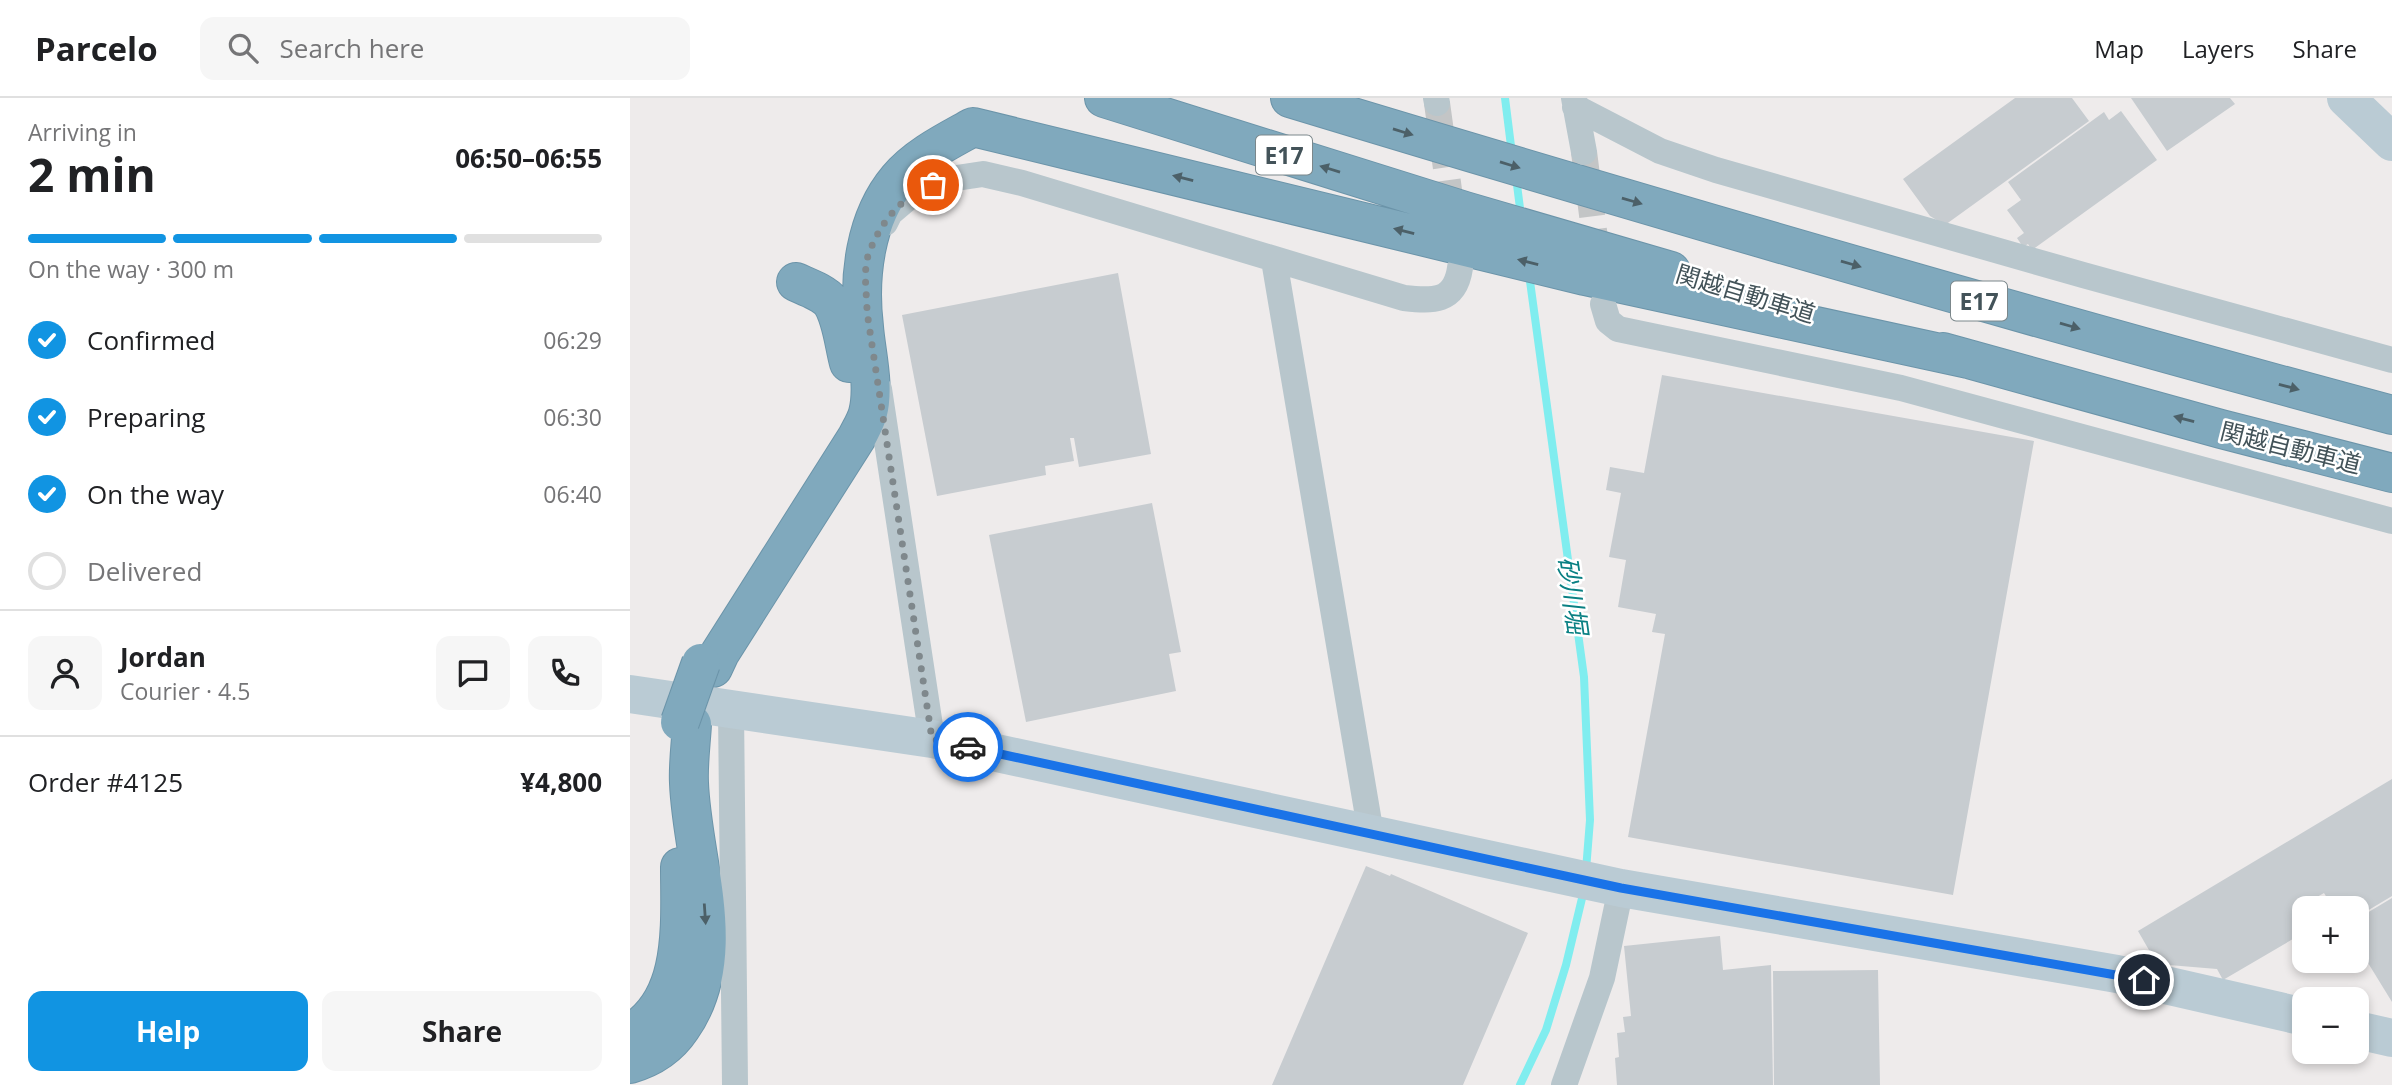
<!DOCTYPE html>
<meta charset="utf-8">
<style>
:root{--surface:#fff;--page:#f6f6f6;--text:#202124;--muted:#757577;--line:#e0e0e0;--accent:#1194e2}
body{margin:0;font-family:"Open Sans","Noto Sans JP",sans-serif;background:var(--page);color:var(--text);height:100vh;display:flex;flex-direction:column;font-size:26px;white-space:nowrap}
*{box-sizing:border-box;margin:0}
p{font-size:23px;color:var(--muted)}
.icon{flex:none;width:38px;height:38px;fill:none;stroke:currentColor;stroke-width:2;stroke-linecap:round;stroke-linejoin:round}
.map{position:relative;flex:1;overflow:hidden}
.sheet{display:flex;flex-direction:column;background:var(--surface);width:630px}
.sheet>*{flex:none}
.tools{position:absolute;left:1662px;top:798px;display:grid;gap:14px}
.tools a{display:grid;place-items:center;width:77px;height:77px;border-radius:14px;background:var(--surface);box-shadow:0 4px 10px #0003;font-size:35px}
.pin{position:absolute;display:grid;place-items:center;width:60px;height:60px;color:#fff;margin:-30px;border:4px solid #fff;border-radius:50%;box-shadow:0 2px 7px #0007}
.courier{position:absolute;display:grid;place-items:center;width:70px;height:70px;margin:-35px;border:5px solid #1a73e8;border-radius:50%;background:#fff;color:#222;box-shadow:0 2px 9px #0007}
.head em{font-style:normal;font-weight:700}
.head div{display:flex;flex-direction:column-reverse}
.head{display:flex;align-items:center;justify-content:space-between;height:119px;padding:0 28px}
h1{font-size:46px;font-weight:700;line-height:52px}
.bar{display:grid;grid-template-columns:repeat(4,1fr);gap:10px 7px;align-content:center;height:84px;padding:0 28px}
.bar i{height:9px;border-radius:5px;background:var(--line)}
.bar .on{background:var(--accent)}
.bar p{grid-column:span 4}
.line{display:flex;align-items:center;gap:18px;padding:0 28px;border-top:2px solid var(--line)}
.line div{flex:1}
.round{display:grid;place-items:center;flex:none;width:74px;height:74px;border-radius:14px;background:var(--page)}
ol{padding:0 28px;list-style:none}
li{display:flex;align-items:center;gap:21px;height:77px}
li p{margin-inline-start:auto}
li .icon{padding:7px;border-radius:50%;background:var(--accent);color:#fff;stroke-width:4}
li:last-child{color:var(--muted)}
li i{width:38px;height:38px;border:4px solid var(--line);border-radius:50%}
.cta{display:flex;gap:14px;margin-top:auto;padding:14px 28px}
.cta a{flex:1;height:80px;border-radius:14px;background:var(--accent);color:#fff;font-size:28px;font-weight:700;line-height:80px;text-align:center}
.cta a+a{background:var(--page);color:var(--text)}
header{display:flex;align-items:center;gap:42px;box-sizing:border-box;height:98px;padding:0 35px;background:var(--surface);border-bottom:2px solid var(--line)}
header strong{font-size:33px}
nav{display:flex;gap:38px;margin-inline-start:auto;font-size:24px}
.search{width:490px;height:63px;background:var(--page);display:flex;align-items:center;gap:18px;box-sizing:border-box;padding:0 24px;border-radius:14px;color:var(--muted);font-size:26px}
main{display:flex;flex:1;min-height:0}
.map>svg:first-child{display:block}
.lines{fill:none;stroke-linecap:round;stroke-linejoin:round}
.stream{stroke:#80edef;stroke-width:8}
.building{fill:#c7ccd0}
.street-tunnel{stroke:#c3c5c6;stroke-width:26;stroke-dasharray:26 13;stroke-linecap:butt}
.highway-casing{stroke:#6b94a9;stroke-width:40}
.street{stroke:#b8c6cc;stroke-width:26}
.secondary{stroke:#bacbd4;stroke-width:38}
.highway{stroke:#80a9bd;stroke-width:38}
.highway-bridge-casing{stroke:#6b94a9;stroke-width:40;stroke-linecap:butt}
.highway-bridge{stroke:#80a9bd;stroke-width:38}
.oneway{fill:#4c6068}
.done{stroke:#7f888c;stroke-width:7;stroke-dasharray:0 12.6}
.route{stroke:#1a73e8;stroke-width:9}
.labels{text-anchor:middle;dominant-baseline:central;stroke-width:5;stroke-linejoin:round;paint-order:stroke}
.shield{fill:#fff;stroke:#7b878b;stroke-width:2}
.shield-label{font-size:23px;font-weight:bold;fill:#435359}
.street-label{font-size:24px;fill:#435359;stroke:#fff}
.water-label{font-size:26px;font-style:italic;fill:#098083;stroke:#fff}
</style>
<header>
<strong>Parcelo</strong>
<div class="search"><svg class="icon" aria-label="search" viewBox="0 0 24 24"><circle cx="10" cy="10" r="6"/><path d="M15 15l6 6"/></svg>Search here</div>
<nav><a>Map</a><a>Layers</a><a>Share</a></nav>
</header>
<main>
<section class="sheet">
<div class="head"><div><h1>2 min</h1><p>Arriving in</p></div><em>06:50–06:55</em></div>
<div class="bar"><i class="on"></i><i class="on"></i><i class="on"></i><i></i><p>On the way · 300 m</p></div>
<ol>
<li><svg class="icon" aria-label="check" viewBox="0 0 24 24"><path d="M5 12l5 5 9-10"/></svg>Confirmed<p>06:29</p></li>
<li><svg class="icon" aria-label="check" viewBox="0 0 24 24"><path d="M5 12l5 5 9-10"/></svg>Preparing<p>06:30</p></li>
<li><svg class="icon" aria-label="check" viewBox="0 0 24 24"><path d="M5 12l5 5 9-10"/></svg>On the way<p>06:40</p></li>
<li><i></i>Delivered</li>
</ol>
<div class="line" style="height:126px"><a class="round"><svg class="icon" aria-label="person" viewBox="0 0 24 24"><circle cx="12" cy="8" r="4"/><path d="M4 21q1-7 8-7t8 7"/></svg></a><div><b>Jordan</b><p>Courier · 4.5</p></div><a class="round"><svg class="icon" aria-label="chat" viewBox="0 0 24 24"><path d="M4 5h16v11H9l-5 4z"/></svg></a><a class="round"><svg class="icon" aria-label="phone" viewBox="0 0 24 24"><path d="M5 4h4l2 5-3 2q2 4 5 5l2-3 5 2v4C11 20 4 13 5 4z"/></svg></a></div>
<div class="line" style="height:91px"><div>Order #4125</div><b>¥4,800</b></div>
<div class="cta"><a>Help</a><a>Share</a></div>
</section>
<div class="map">
<svg width="1762" height="987" viewBox="0 0 1762 987">
<rect width="100%" height="100%" fill="#eeebeb"/>
<g class="lines">
<!-- stream -->
<path class="stream" d="M 875,0 L 882,56
M 886,79 L 891,118
M 899,176 L 954,579 L 960,722 L 956,772
M 890,987 L 916,932 L 936,867 L 954,792"/>
</g>
<!-- building -->
<path class="building" d="M 1385,0 L 1442,0 L 1459,23 L 1315,127 L 1300,118 L 1273,81 Z
M 1501,0 L 1600,0 L 1605,6 L 1537,53 Z
M 1491,13 L 1527,62 L 1402,152 L 1398,146 L 1393,149 L 1387,140 L 1394,135 L 1377,112 L 1391,102 L 1378,84 L 1474,14 L 1479,22 Z
M 488,175 L 521,356 L 449,369 L 444,340 L 440,340 L 444,363 L 415,368 L 416,377 L 307,398 L 272,217 Z
M 1032,277 L 1404,343 L 1323,797 L 998,739 L 1035,536 L 1022,534 L 1026,516 L 988,509 L 996,462 L 979,459 L 991,395 L 976,392 L 980,369 L 1014,375 Z
M 522,405 L 551,554 L 539,556 L 546,593 L 396,624 L 359,437 Z
M 1762,681 L 1762,798 L 1727,819 L 1727,810 L 1703,810 L 1694,795 L 1666,811 L 1675,826 L 1675,834 L 1593,882 L 1587,871 L 1527,866 L 1508,833 Z
M 736,768 L 760,778 L 761,776 L 898,835 L 833,987 L 642,987 Z
M 1762,800 L 1762,904 L 1727,847 L 1727,821 Z
M 1090,838 L 1093,872 L 1141,867 L 1143,987 L 987,987 L 985,960 L 989,959 L 987,935 L 995,934 L 993,919 L 1001,918 L 994,848 Z
M 1248,872 L 1250,987 L 1144,987 L 1143,873 Z"/>
<g class="lines">
<!-- street-tunnel -->
<path class="street-tunnel" d="M 807,5 L 823,121
M 954,54 L 968,164"/>
<defs>
<path id="highway" d="M 474,0 L 835,113 L 1041,173
M 660,0 C 1026,111 1393,218 1762,317
M 166,184 C 177,189 194,195 201,204 C 212,220 214,247 219,265
M 1313,254 L 1591,331 L 1762,375
M 83,570 L 90,555 L 227,339 C 231,331 236,323 238,315 C 245,288 236,255 234,229 C 228,179 235,120 268,81 C 287,58 318,43 343,29 L 955,178 L 1338,261
M 0,935 C 57,903 50,826 50,769
M 0,966 C 21,960 39,948 51,930 C 102,857 62,765 59,685 C 58,666 61,645 62,626"/>
</defs>
<!-- highway casing -->
<use href="#highway" class="highway-casing"/>
<!-- street -->
<path class="street" d="M 806,0 L 807,5
M 944,0 L 954,54
M 945,9 L 1030,53 L 1086,72 L 1453,177 L 1762,262
M 255,125 L 260,115 L 286,93 L 320,81 L 353,76 L 392,85 L 774,200 C 802,203 825,205 830,170
M 644,162 L 741,736
M 973,206 L 978,223 L 988,231 L 1271,290 L 1762,423
M 249,291 L 302,641
M 101,612 L 105,987
M 934,987 L 972,880 L 991,790"/>
<!-- secondary -->
<path class="secondary" d="M 1716,0 L 1762,44
M 0,596 L 302,641 L 991,790 L 1487,876 L 1675,919
M 1727,932 L 1762,940"/>
<!-- highway -->
<use href="#highway" class="highway"/>
<defs>
<path id="highway-bridge" d="M 50,624 L 71,565"/>
</defs>
<!-- highway-bridge casing -->
<use href="#highway-bridge" class="highway-bridge-casing"/>
<!-- highway-bridge -->
<use href="#highway-bridge" class="highway-bridge"/>
</g>
<!-- one-way arrows -->
<defs><path id="oneway-solid" d="M-6-.8H1V-3.2L6.5 0L1 3.2V.8H-6Z" transform="scale(1.75)"/></defs>
<g class="oneway">
<use href="#oneway-solid" transform="translate(773 34) rotate(17)"/>
<use href="#oneway-solid" transform="translate(880 67) rotate(17)"/>
<use href="#oneway-solid" transform="translate(700 71) rotate(-163)"/>
<use href="#oneway-solid" transform="translate(553 80) rotate(-166)"/>
<use href="#oneway-solid" transform="translate(1002 103) rotate(16)"/>
<use href="#oneway-solid" transform="translate(774 133) rotate(-166)"/>
<use href="#oneway-solid" transform="translate(898 164) rotate(-166)"/>
<use href="#oneway-solid" transform="translate(1221 166) rotate(16)"/>
<use href="#oneway-solid" transform="translate(1440 228) rotate(16)"/>
<use href="#oneway-solid" transform="translate(1659 289) rotate(15)"/>
<use href="#oneway-solid" transform="translate(1554 321) rotate(-165)"/>
<use href="#oneway-solid" transform="translate(75 816) rotate(86)"/>
</g>
<g class="lines">
<!-- done -->
<path class="done" d="M 303,87 C 271,98 249,126 238,158 C 233,174 237,197 237,214 L 302,641 L 338,649"/>
<!-- route -->
<path class="route" d="M 338,649 L 991,790 L 1514,882"/>
</g>
<g class="labels">
<!-- shield labels -->
<g class="shield">
<rect x="626" y="37.5" width="56" height="39" rx="5"/>
<rect x="1321" y="183.5" width="56" height="39" rx="5"/>
</g>
<g class="shield-label">
<text x="654" y="57">E17</text>
<text x="1349" y="203">E17</text>
</g>
<!-- street labels -->
<g class="street-label">
<text transform="translate(1116 195) rotate(17)">関越自動車道</text>
<text transform="translate(1661 349) rotate(14)">関越自動車道</text>
</g>
<!-- water labels -->
<g class="water-label">
<text transform="translate(943 497) rotate(82)">砂川堀</text>
</g>
</g>
</svg>
<div class="tools">
<a>+</a>
<a>−</a>
</div>
<div class="pin" style="left:303px;top:87px;background:#ea580c"><svg class="icon" aria-label="bag" viewBox="0 0 24 24"><path d="M5 8h14l-1 12H6zM9 8a3 3 0 0 1 6 0"/></svg></div>
<div class="pin" style="left:1514px;top:882px;background:#1f2937"><svg class="icon" aria-label="home" viewBox="0 0 24 24"><path d="M3 11l9-7 9 7M6 9v11h12V9"/></svg></div>
<div class="courier" style="left:338px;top:649px"><svg class="icon" aria-label="car" viewBox="0 0 24 24"><path d="M5 17H2v-5l4-1 3-4h7l3 4 3 1v5h-3M9 17h6M6 11h13"/><circle cx="7" cy="17" r="2"/><circle cx="17" cy="17" r="2"/></svg></div>
</div>
</main>
